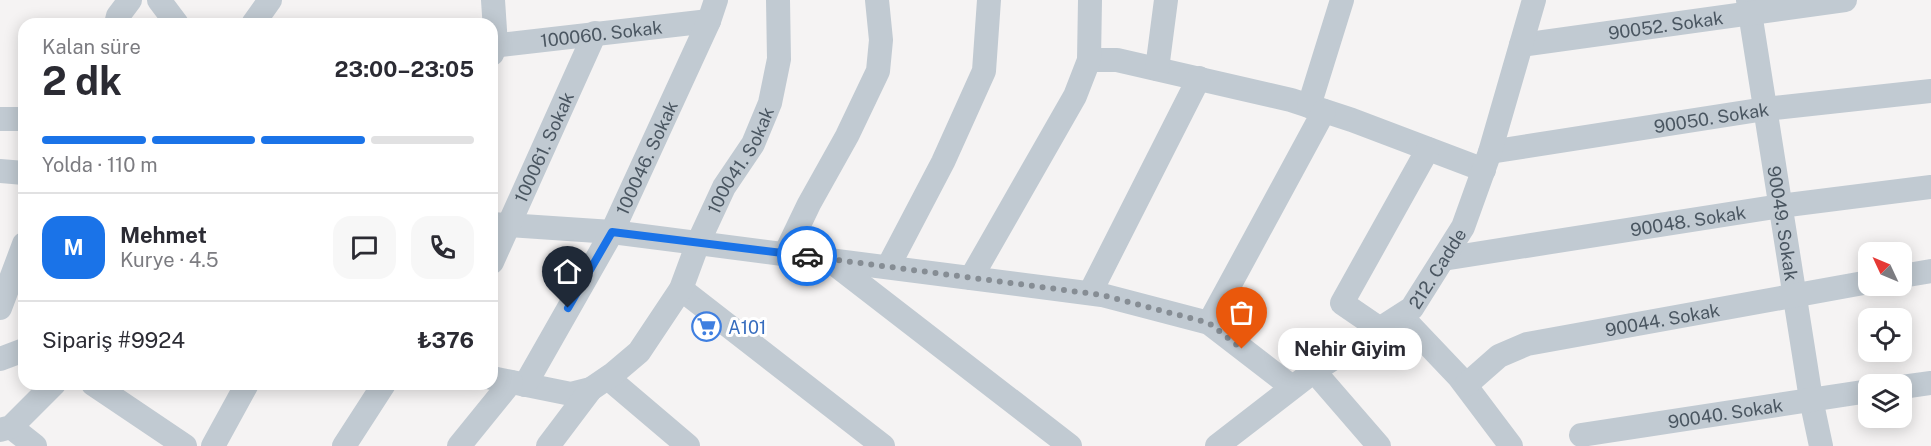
<!DOCTYPE html>
<html lang="tr">
<meta charset="utf-8">
<style>
:root{--surface:#fff;--page:#f7f7f7;--text:#2b2b33;--muted:#7c7c81;--line:#e1e1e2;--accent:#1a73e8}
body{margin:0;font-family:"Public Sans",sans-serif;background:var(--page);color:var(--text);height:100vh;display:flex;flex-direction:column;font-size:22px;white-space:nowrap}
*{box-sizing:border-box;margin:0}
p{font-size:20px;color:var(--muted)}
.icon{flex:none;width:33px;height:33px;fill:none;stroke:currentColor;stroke-width:2;stroke-linecap:round;stroke-linejoin:round}
.map{position:relative;flex:1;overflow:hidden}
.side{position:absolute;left:18px;top:18px;width:480px;height:372px;display:flex;flex-direction:column;background:var(--surface);border-radius:18px;box-shadow:0 3px 15px #0003}
.side>*{flex:none}
.needle{width:39px;rotate:314deg}
.controls{position:absolute;left:1858px;top:242px;display:grid;gap:12px}
.controls a{display:grid;place-items:center;width:54px;height:54px;border-radius:12px;background:var(--surface);box-shadow:0 3px 15px #0003;font-size:30px}
.pin{position:absolute;display:grid;place-items:center;width:51px;height:51px;color:#fff;margin:-62px -26px;border-radius:50% 50% 50% 0;rotate:-45deg;box-shadow:0 0 6px #0007}
.pin .icon{rotate:45deg}
.courier{position:absolute;display:grid;place-items:center;width:60px;height:60px;margin:-30px;border:4px solid #1a73e8;border-radius:50%;background:#fff;color:#222;box-shadow:0 2px 8px #0007}
.bubble{position:absolute;height:42px;border-radius:18px;background:var(--surface);box-shadow:0 3px 15px #0003;font-size:20px;font-weight:700;line-height:42px;text-align:center}
.overview em{font-style:normal;font-weight:700}
.overview div{display:flex;flex-direction:column-reverse}
.overview{display:flex;align-items:center;justify-content:space-between;height:102px;padding:0 24px}
h1{font-size:39px;font-weight:700;line-height:45px}
.bar{display:grid;grid-template-columns:repeat(4,1fr);gap:9px 6px;align-content:center;height:72px;padding:0 24px}
.bar i{height:8px;border-radius:4px;background:var(--line)}
.bar .selected{background:var(--accent)}
.bar p{grid-column:span 4}
.line{display:flex;align-items:center;gap:15px;padding:0 24px;border-top:2px solid var(--line)}
.line div{flex:1}
.round{display:grid;place-items:center;flex:none;width:63px;height:63px;border-radius:18px;background:var(--page)}
.map>svg:first-child{display:block}
.lines{fill:none;stroke-linecap:round;stroke-linejoin:round}
.minor{stroke:#c1cad2;stroke-width:24}
.done{stroke:#868d94;stroke-width:6;stroke-dasharray:0 10.8}
.route{stroke:#1a73e8;stroke-width:8}
.labels{text-anchor:middle;dominant-baseline:central;stroke-width:6;stroke-linejoin:round;paint-order:stroke}
.street-label{font-size:18px;fill:#4a5661;stroke:#fff}
.shop-label{font-size:18px;fill:#366cbe;stroke:#fff;text-anchor:start}
</style>
<div class="map">
<svg width="1931" height="446" viewBox="0 0 1931 446">
<rect width="100%" height="100%" fill="#f5f3f3"/>
<g class="lines">
<!-- minor -->
<g class="minor">
<path d="M 159,0 L 177,24"/>
<path id="s1" d="M 1748,0 L 1811,399 L 1821,446"/>
<path d="M 116,24 L 118,16 L 130,0"/>
<path d="M 253,24 L 270,0"/>
<path id="s2" d="M 1521,45 L 1845,0"/>
<path id="s3" d="M 492,46 L 709,21"/>
<path d="M 492,54 L 496,45 L 493,0"/>
<path d="M 1089,60 L 1117,60 L 1291,100 L 1352,120 L 1484,170"/>
<path d="M 1157,69 L 1166,0"/>
<path d="M 1309,106 L 1342,0"/>
<path d="M 0,119 L 24,119"/>
<path id="s4" d="M 1490,152 L 1765,109 L 1931,91"/>
<path d="M 0,171 L 24,173"/>
<path d="M 492,224 L 612,232 L 1102,295 L 1209,323 L 1292,387"/>
<path d="M 785,254 L 809,204 L 847,136 L 878,71 L 881,40 L 877,0"/>
<path d="M 828,259 L 1070,446"/>
<path id="s5" d="M 1443,259 L 1780,206 L 1931,187"/>
<path id="s6" d="M 492,262 L 595,33"/>
<path d="M 888,267 L 943,162 L 984,71 L 989,0"/>
<path d="M 1902,276 L 1931,271"/>
<path d="M 971,278 L 1075,96 L 1089,60 L 1090,0"/>
<path d="M 681,289 L 883,446"/>
<path d="M 1090,293 L 1199,78"/>
<path d="M 0,308 L 24,244"/>
<path d="M 1401,316 L 1459,377 L 1511,446"/>
<path d="M 1209,323 L 1324,111"/>
<path d="M 1380,329 L 1342,303 L 1428,149"/>
<path d="M 0,359 L 24,350"/>
<path d="M 1314,371 L 1379,446"/>
<path d="M 492,378 L 571,394 L 591,389"/>
<path d="M 608,378 L 688,446"/>
<path d="M 93,384 L 185,446"/>
<path id="s7" d="M 525,385 L 612,232 L 709,21 L 716,0"/>
<path id="s8" d="M 1466,385 L 1499,356 L 1527,344 L 1869,282"/>
<path d="M 1902,387 L 1931,383"/>
<path d="M 11,427 L 35,446"/>
<path d="M 0,430 L 11,427 L 54,384"/>
<path id="s9" d="M 1581,435 L 1869,391"/>
<path d="M 213,446 L 247,384"/>
<path d="M 344,446 L 384,384"/>
<path d="M 459,446 L 511,382"/>
<path id="s10" d="M 548,446 L 591,389 L 613,374 L 639,352 L 681,289 L 698,243 L 724,187 L 753,144 L 770,103 L 779,59 L 778,0"/>
<path id="s11" d="M 1217,446 L 1314,371 L 1412,308 L 1463,227 L 1490,152 L 1534,0"/>
</g>
</g>
<g class="lines">
<!-- done -->
<path class="done" d="M 807,256 L 1102,295 L 1209,323 L 1242,349"/>
<!-- route -->
<path class="route" d="M 568,308 L 612,232 L 807,256"/>
</g>
<!-- icons -->
<defs>
<symbol id="supermarket-ring" viewBox="-11 -11 22 22"><circle r="9.5" fill="#fff" stroke="#3f7fe0" stroke-width="1.5"/><path d="M-6-5.5h2.5l.6 2H6L4.5 2H-2.5L-4.4-4H-6ZM-1.5 3.2a1.3 1.3 0 1 0 .1 0ZM3 3.2a1.3 1.3 0 1 0 .1 0Z" fill="#3f7fe0"/></symbol>
</defs>
<g fill-rule="evenodd">
<use href="#supermarket-ring" x="690" y="310" width="33" height="33"/>
</g>
<g class="labels">
<!-- street labels -->
<g class="street-label">
<text stroke="none"><textPath href="#s2" startOffset="146">90052. Sokak</textPath></text>
<text stroke="none"><textPath href="#s3" startOffset="110">100060. Sokak</textPath></text>
<text stroke="none"><textPath href="#s4" startOffset="224">90050. Sokak</textPath></text>
<text stroke="none"><textPath href="#s6" startOffset="126">100061. Sokak</textPath></text>
<text stroke="none"><textPath href="#s7" startOffset="258">100046. Sokak</textPath></text>
<text stroke="none"><textPath href="#s10" startOffset="350">100041. Sokak</textPath></text>
<text stroke="none"><textPath href="#s5" startOffset="248">90048. Sokak</textPath></text>
<text stroke="none"><textPath href="#s1" startOffset="226">90049. Sokak</textPath></text>
<text stroke="none"><textPath href="#s11" startOffset="286">212. Cadde</textPath></text>
<text stroke="none"><textPath href="#s8" startOffset="212">90044. Sokak</textPath></text>
<text stroke="none"><textPath href="#s9" startOffset="146">90040. Sokak</textPath></text>
</g>
<!-- shop labels -->
<g class="shop-label">
<text x="728" y="327">A101</text>
</g>
</g>
</svg>
<div class="controls">
<a><svg class="needle" viewBox="-14 -14 28 28"><path d="M0-13l5 13h-10z" fill="#e53935"/><path d="M0 13l5-13h-10z" fill="#7c7c81"/></svg></a>
<a><svg class="icon" aria-label="locate" viewBox="0 0 24 24"><circle cx="12" cy="12" r="6"/><path d="M12 2v4M12 18v4M2 12h4M18 12h4"/></svg></a>
<a><svg class="icon" aria-label="layers" viewBox="0 0 24 24"><path d="M12 4l9 5-9 5-9-5zM3 14l9 5 9-5"/></svg></a>
</div>
<div class="pin" style="left:1242px;top:349px;background:#ea580c"><svg class="icon" aria-label="bag" viewBox="0 0 24 24"><path d="M5 8h14l-1 12H6zM9 8a3 3 0 0 1 6 0"/></svg></div>
<div class="pin" style="left:568px;top:308px;background:#1f2937"><svg class="icon" aria-label="home" viewBox="0 0 24 24"><path d="M3 11l9-7 9 7M6 9v11h12V9"/></svg></div>
<div class="courier" style="left:807px;top:256px"><svg class="icon" aria-label="car" viewBox="0 0 24 24"><path d="M5 17H2v-5l4-1 3-4h7l3 4 3 1v5h-3M9 17h6M6 11h13"/><circle cx="7" cy="17" r="2"/><circle cx="17" cy="17" r="2"/></svg></div>
<div class="bubble" style="left:1278px;top:328px;width:144px">Nehir Giyim</div>
<section class="side">
<div class="overview"><div><h1>2 dk</h1><p>Kalan süre</p></div><em>23:00–23:05</em></div>
<div class="bar"><i class="selected"></i><i class="selected"></i><i class="selected"></i><i></i><p>Yolda · 110 m</p></div>
<div class="line" style="height:108px"><b class="round" style="background:var(--accent);color:#fff">M</b><div><b>Mehmet</b><p>Kurye · 4.5</p></div><a class="round"><svg class="icon" aria-label="chat" viewBox="0 0 24 24"><path d="M4 5h16v11H9l-5 4z"/></svg></a><a class="round"><svg class="icon" aria-label="phone" viewBox="0 0 24 24"><path d="M5 4h4l2 5-3 2q2 4 5 5l2-3 5 2v4C11 20 4 13 5 4z"/></svg></a></div>
<div class="line" style="height:78px"><div>Sipariş #9924</div><b>₺376</b></div>
</section>
</div>
